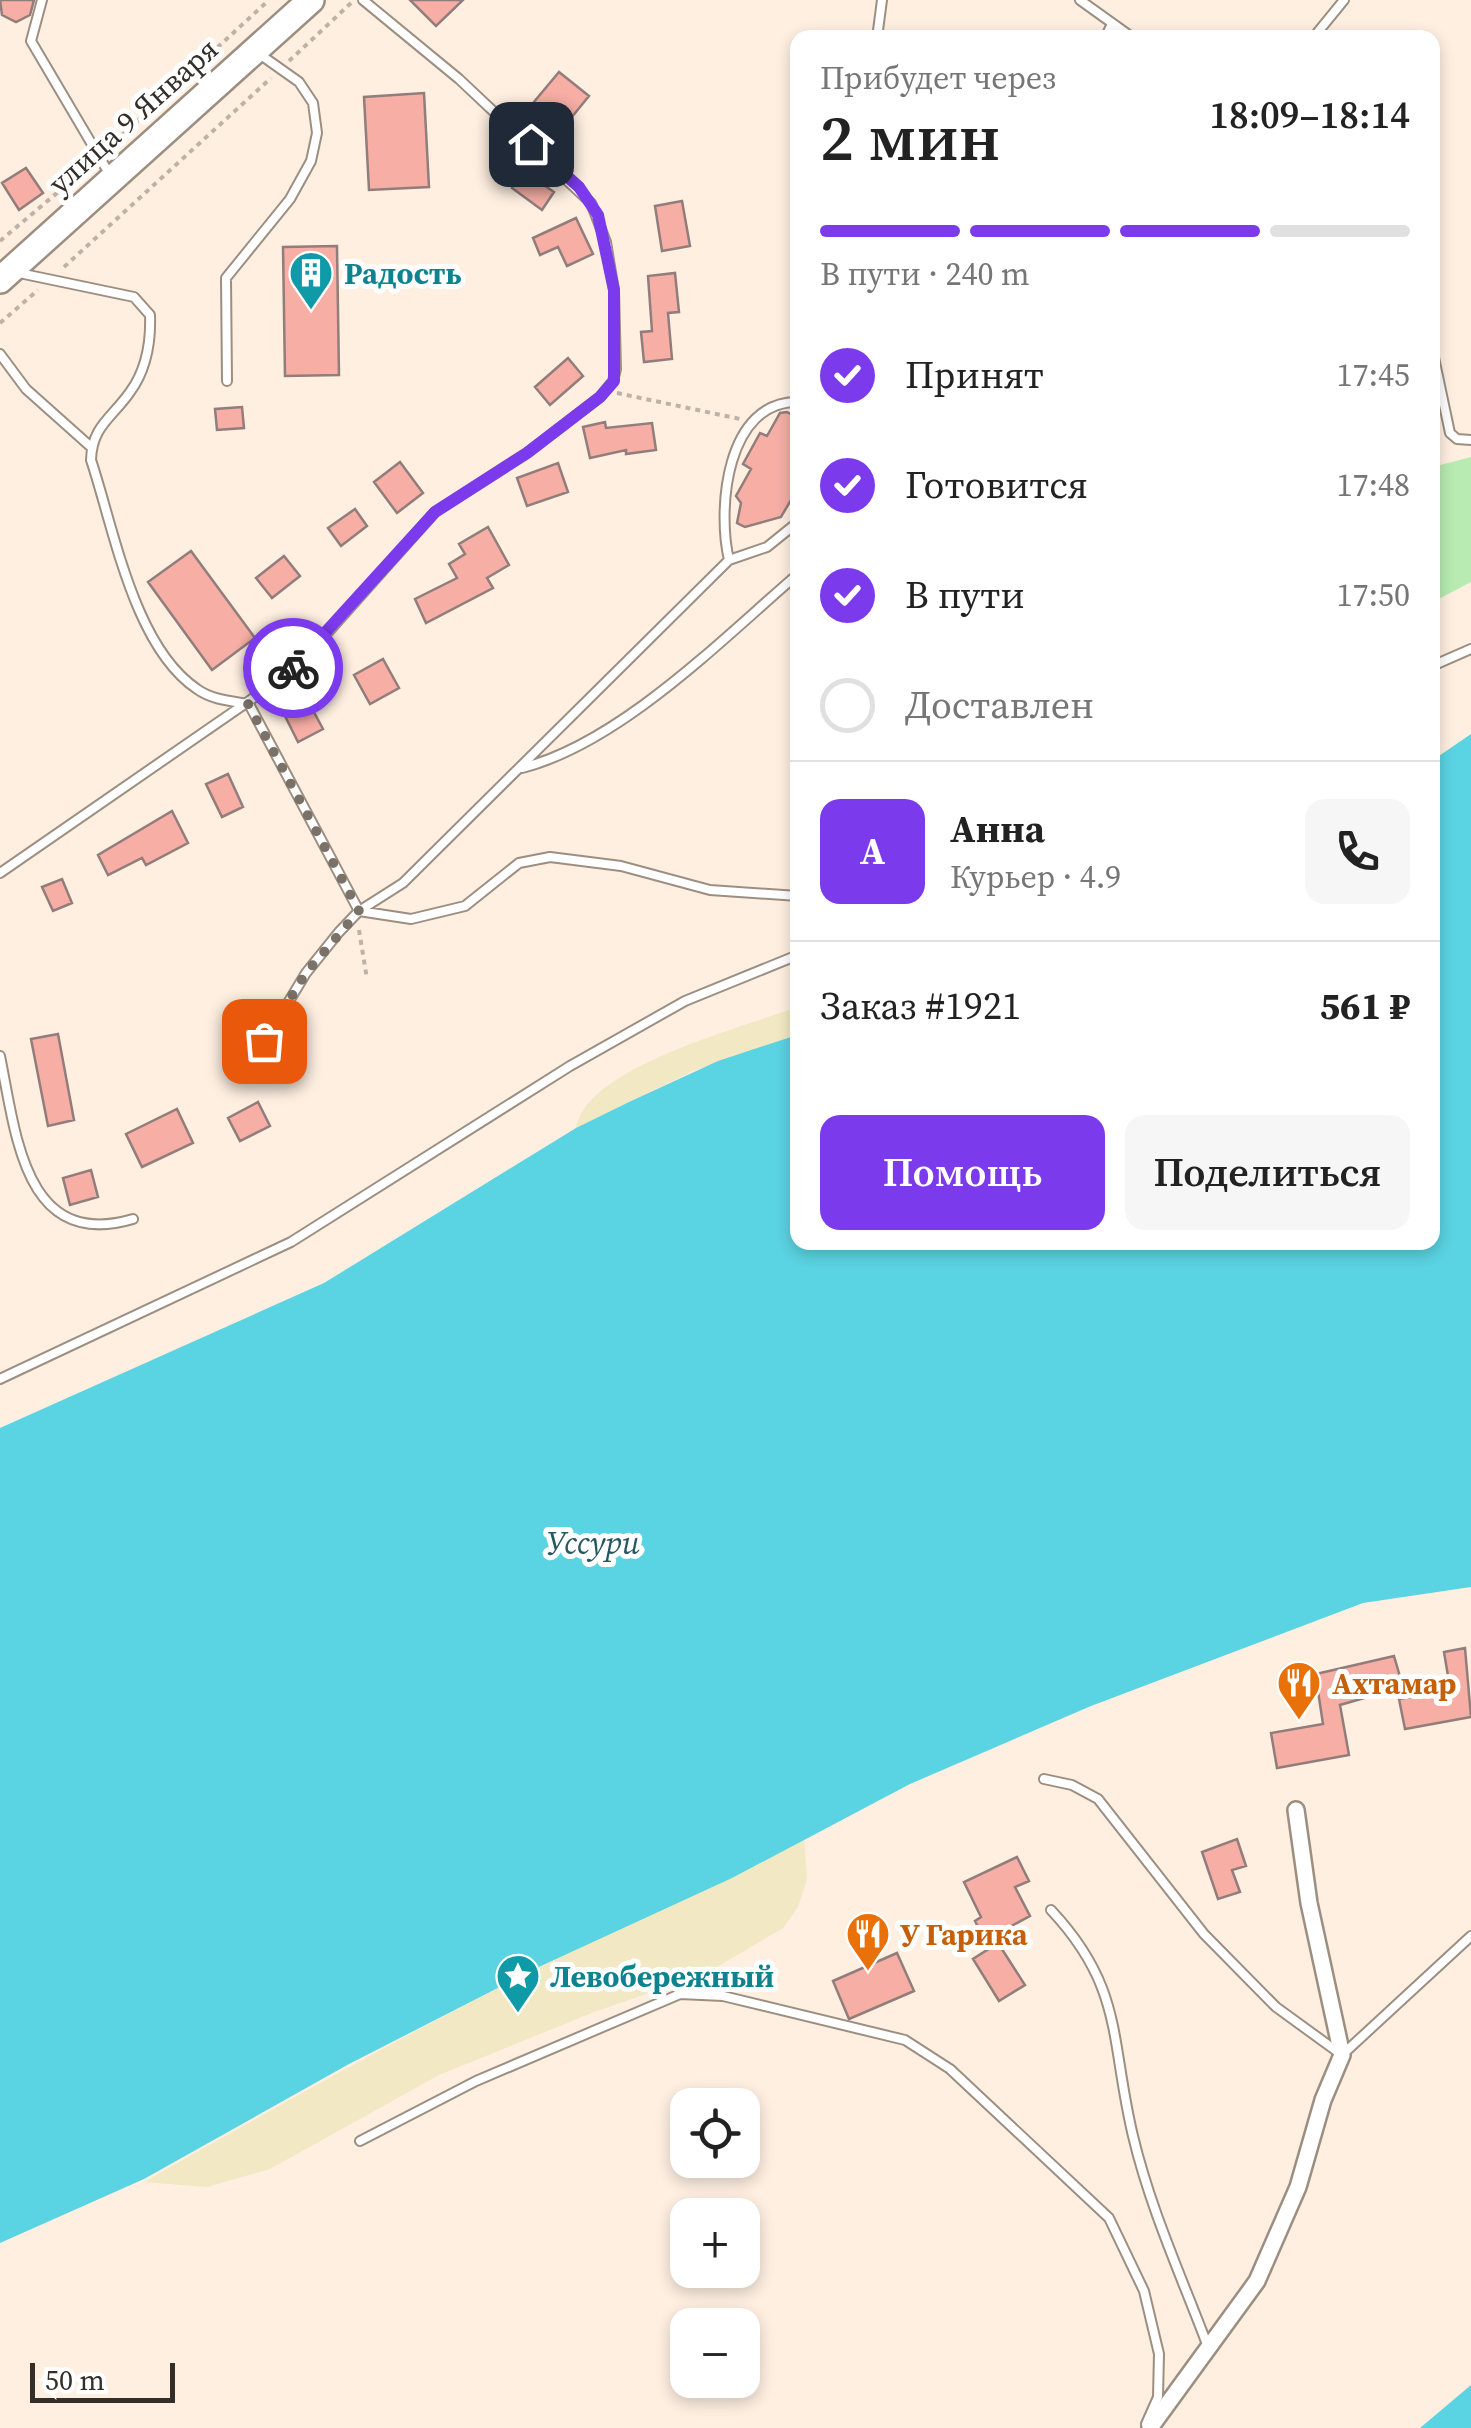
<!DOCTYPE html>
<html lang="ru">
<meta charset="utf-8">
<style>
:root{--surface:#fff;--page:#f6f6f6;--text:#222;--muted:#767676;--line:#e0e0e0;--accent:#7c3aed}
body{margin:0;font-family:"Source Serif 4",serif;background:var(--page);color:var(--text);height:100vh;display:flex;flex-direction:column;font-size:38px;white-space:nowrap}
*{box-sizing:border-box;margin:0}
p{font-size:32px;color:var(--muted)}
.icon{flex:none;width:55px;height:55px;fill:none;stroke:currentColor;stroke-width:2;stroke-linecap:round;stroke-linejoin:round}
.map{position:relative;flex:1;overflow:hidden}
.drawer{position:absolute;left:790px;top:30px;width:650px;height:1220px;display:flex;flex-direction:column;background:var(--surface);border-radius:20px;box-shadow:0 5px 15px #0003}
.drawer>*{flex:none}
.controls{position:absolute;left:670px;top:2088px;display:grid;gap:20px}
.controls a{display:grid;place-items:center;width:90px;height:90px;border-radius:20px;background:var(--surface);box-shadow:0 5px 15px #0003;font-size:50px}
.scale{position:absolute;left:30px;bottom:25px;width:145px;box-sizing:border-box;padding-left:10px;border:5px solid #332e28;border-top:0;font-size:28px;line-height:35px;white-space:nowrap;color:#332e28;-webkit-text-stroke:8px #fff;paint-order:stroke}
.pin{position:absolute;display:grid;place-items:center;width:85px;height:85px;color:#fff;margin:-42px;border-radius:20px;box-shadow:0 5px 15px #0006}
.courier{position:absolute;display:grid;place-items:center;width:100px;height:100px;margin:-50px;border:8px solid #7c3aed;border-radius:50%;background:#fff;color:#222;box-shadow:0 2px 12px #0007}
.headline em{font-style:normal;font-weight:600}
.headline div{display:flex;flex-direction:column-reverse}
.headline{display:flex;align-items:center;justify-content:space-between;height:170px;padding:0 30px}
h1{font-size:65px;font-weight:600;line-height:75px}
.bar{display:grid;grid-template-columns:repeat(4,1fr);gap:15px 10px;align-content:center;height:120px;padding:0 30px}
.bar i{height:12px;border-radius:8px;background:var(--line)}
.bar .current{background:var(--accent)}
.bar p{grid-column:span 4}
.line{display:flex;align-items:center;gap:25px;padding:0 30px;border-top:2px solid var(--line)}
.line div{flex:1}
.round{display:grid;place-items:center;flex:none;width:105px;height:105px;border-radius:20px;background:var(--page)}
ol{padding:0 30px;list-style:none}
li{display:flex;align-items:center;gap:30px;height:110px}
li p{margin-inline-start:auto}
li .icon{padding:10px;border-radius:50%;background:var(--accent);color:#fff;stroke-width:4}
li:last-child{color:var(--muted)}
li i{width:55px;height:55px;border:5px solid var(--line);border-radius:50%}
.cta{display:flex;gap:20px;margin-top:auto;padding:20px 30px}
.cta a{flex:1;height:115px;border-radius:20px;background:var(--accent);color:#fff;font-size:40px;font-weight:600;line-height:115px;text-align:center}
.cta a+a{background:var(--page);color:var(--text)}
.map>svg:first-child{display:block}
.green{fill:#b7ebb1}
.sand{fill:#f2e8c3}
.water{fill:#5ad3e2}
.building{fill:#f6aea5;stroke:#917d7b;stroke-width:2.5}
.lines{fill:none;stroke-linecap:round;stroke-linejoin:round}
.lane-casing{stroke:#9c8f82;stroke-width:12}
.street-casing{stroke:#9c8f82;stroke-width:20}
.primary-casing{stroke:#9c8f82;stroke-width:30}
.path{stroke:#beb2a7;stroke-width:4;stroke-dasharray:5 5;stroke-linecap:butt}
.lane{stroke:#fff;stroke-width:8}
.street{stroke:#fff;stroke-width:15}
.primary{stroke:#fff;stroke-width:25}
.done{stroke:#7a7269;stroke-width:10;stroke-dasharray:0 18}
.route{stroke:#7c3aed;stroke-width:12}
.labels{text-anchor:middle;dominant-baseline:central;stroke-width:10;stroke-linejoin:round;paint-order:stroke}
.street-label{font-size:30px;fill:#332e28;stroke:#fff}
.culture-label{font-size:30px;font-weight:bold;fill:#0d838f;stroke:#fff;text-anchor:start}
.food-label{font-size:30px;font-weight:bold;fill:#c56008;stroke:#fff;text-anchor:start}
.water-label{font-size:32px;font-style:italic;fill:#25595f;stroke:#fff}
</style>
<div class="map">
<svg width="1471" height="2428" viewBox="0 0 1471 2428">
<rect width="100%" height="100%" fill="#feefe1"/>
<!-- green -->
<path class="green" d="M 1471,457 L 1471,582 L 1433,602 L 1433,467 Z"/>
<!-- sand -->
<path class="sand" d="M 797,1007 L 797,1035 L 693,1071 L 576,1128 C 587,1066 743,1028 797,1007 Z
M 804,1838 L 807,1879 L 798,1907 L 783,1928 L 705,1974 L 594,2012 L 439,2075 L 270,2169 L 207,2187 L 144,2182 C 274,2108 404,2035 538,1968 C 626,1923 717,1886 804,1838 Z"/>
<!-- water -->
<path class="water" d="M 1471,734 L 1471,1587 L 1363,1603 L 1091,1706 L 910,1784 L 732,1878 L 543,1965 L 349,2064 L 144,2179 L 0,2243 L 0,1428 L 324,1283 L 576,1128 L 629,1102 L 718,1061 L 797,1035 L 798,1242 L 1432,1242 L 1433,760 Z
M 1471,2385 L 1471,2428 L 1420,2428 Z"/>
<!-- building -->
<path class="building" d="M 0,0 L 34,0 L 30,15 L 16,22 L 2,15 Z
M 410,0 L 463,0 L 436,26 Z
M 559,72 L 589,96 L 558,134 L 528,109 Z
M 424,93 L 429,187 L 369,190 L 364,97 Z
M 26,168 L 43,193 L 19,210 L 2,183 Z
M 523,171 L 554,192 L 542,210 L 512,188 Z
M 682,201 L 690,246 L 662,251 L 655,206 Z
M 576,218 L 593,254 L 567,266 L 558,247 L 540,255 L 533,238 Z
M 337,246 L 339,375 L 285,376 L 283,247 Z
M 675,273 L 679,312 L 668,313 L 672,359 L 644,362 L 641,332 L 652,331 L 648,276 Z
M 568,358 L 583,376 L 550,405 L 535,387 Z
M 242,407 L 244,428 L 217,430 L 215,409 Z
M 787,412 L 798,418 L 798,488 L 781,517 L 745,527 L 737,523 L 741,503 L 736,496 L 751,469 L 743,464 L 760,433 L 767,436 L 780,413 Z
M 605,422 L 606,428 L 652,423 L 656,450 L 626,454 L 626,450 L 590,458 L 583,427 Z
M 400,462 L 423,493 L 397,513 L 374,482 Z
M 558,463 L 568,492 L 527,506 L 517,478 Z
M 355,509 L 367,526 L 341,546 L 328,528 Z
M 488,527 L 509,565 L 487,578 L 493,588 L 426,623 L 415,599 L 457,578 L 449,564 L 465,554 L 459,544 Z
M 191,551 L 255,638 L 212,670 L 148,582 Z
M 284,556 L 300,576 L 272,598 L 256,578 Z
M 383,659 L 399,688 L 370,704 L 354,675 Z
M 309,703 L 323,729 L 298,742 L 285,716 Z
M 228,774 L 243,807 L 222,817 L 206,784 Z
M 172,811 L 188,843 L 146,865 L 142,858 L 108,875 L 98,855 Z
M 62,879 L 72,903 L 53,911 L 42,887 Z
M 58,1034 L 74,1120 L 48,1126 L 31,1039 Z
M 258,1102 L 270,1126 L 240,1141 L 228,1118 Z
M 177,1109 L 193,1143 L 142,1167 L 126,1134 Z
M 91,1170 L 98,1197 L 70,1205 L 63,1178 Z
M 1465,1648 L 1471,1717 L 1405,1729 L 1399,1699 L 1443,1691 L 1440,1677 L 1448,1676 L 1444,1652 Z
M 1394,1656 L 1403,1687 L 1340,1705 L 1349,1755 L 1277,1768 L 1271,1733 L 1323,1724 L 1318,1691 L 1306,1693 L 1303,1677 Z
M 1237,1839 L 1246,1866 L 1232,1870 L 1240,1892 L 1218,1899 L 1202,1852 Z
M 1017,1857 L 1029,1881 L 1015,1887 L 1030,1916 L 985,1940 L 975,1921 L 981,1917 L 964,1882 Z
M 998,1943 L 1025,1985 L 999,2001 L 973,1959 Z
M 897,1953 L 914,1991 L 849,2019 L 833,1981 Z"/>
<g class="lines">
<defs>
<path id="lane" d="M 42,0 L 31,41 L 110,175
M 1080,0 L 1133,38
M 877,38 L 882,0
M 1105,38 L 1112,24
M 1313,38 L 1344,0
M 19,273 L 134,297 L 150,315 C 151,342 146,370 130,392 C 112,418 92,426 91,460 C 114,529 134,647 197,689 C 212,700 231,701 249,704 L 359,911
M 1432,348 L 1450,433 L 1457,439 L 1471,440
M 0,354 L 26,389 L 91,447
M 227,381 L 226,278 L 290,199 L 311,161 L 317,133 L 313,103 L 299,82 L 258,53
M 729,560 C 717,509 726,401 798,402
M 1432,666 L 1471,649
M 522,768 C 620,743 721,640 798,574
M 0,873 L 278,681 L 313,649 L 435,512 L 527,453 L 600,397 L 613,381 L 616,369 L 614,290 L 606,242 L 591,203 L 459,79 L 363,0
M 359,911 L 411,919 L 465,906 L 519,863 L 550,857 L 621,866 L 710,890 L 798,896
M 265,1041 L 306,973 L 339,932 L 359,911 L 403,883 L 729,560 L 767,547 L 798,522
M 0,1056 C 16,1134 24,1251 133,1219
M 0,1379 L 291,1242 L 570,1066 L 685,1001 L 798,955
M 1044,1779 L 1072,1785 L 1098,1799 L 1204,1934 L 1276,2007 L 1342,2055 L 1471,1936
M 1051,1910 C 1124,1988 1110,2040 1133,2136 C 1150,2208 1182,2278 1208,2347
M 360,2141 L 476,2081 L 680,1994 L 723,1996 L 905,2040 L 950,2069 L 1109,2218 L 1144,2291 L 1159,2354 L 1158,2397 L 1146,2424"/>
<path id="street" d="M 1150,2428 L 1257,2281 L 1298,2187 L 1323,2100 L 1342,2055 L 1309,1903 L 1296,1810"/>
<path id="primary" d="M 0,280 L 311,0"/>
</defs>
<!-- lane casing -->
<use href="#lane" class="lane-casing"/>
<!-- street casing -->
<use href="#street" class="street-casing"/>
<!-- primary casing -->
<use href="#primary" class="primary-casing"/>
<!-- path -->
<path class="path" d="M 289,61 L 351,3
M 107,149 L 269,0
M 0,241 L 89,166
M 64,267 L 271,78
M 0,323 L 38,290
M 617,393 L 740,419
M 359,930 L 367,979"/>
<!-- lane -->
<use href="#lane" class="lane"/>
<!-- street -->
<use href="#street" class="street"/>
<!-- primary -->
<use href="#primary" class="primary"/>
</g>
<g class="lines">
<!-- done -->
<path class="done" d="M 264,1041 L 306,973 L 359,911 L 248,704 L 293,668"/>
<!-- route -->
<path class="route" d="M 293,668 L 435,512 L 527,453 L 600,397 L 614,381 L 614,290 L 598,215 L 579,187 L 531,144"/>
</g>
<!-- icons -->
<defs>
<symbol id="building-pin" viewBox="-11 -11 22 30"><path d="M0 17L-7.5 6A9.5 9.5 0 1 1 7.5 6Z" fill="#0f9aa8" stroke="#fff"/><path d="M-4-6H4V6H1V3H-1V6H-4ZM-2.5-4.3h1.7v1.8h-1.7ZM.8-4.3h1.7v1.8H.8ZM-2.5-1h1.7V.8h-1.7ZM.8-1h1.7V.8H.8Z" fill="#fff"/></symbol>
<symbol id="restaurant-pin" viewBox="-11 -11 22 30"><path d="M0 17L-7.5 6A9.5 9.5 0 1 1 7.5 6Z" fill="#e8710a" stroke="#fff"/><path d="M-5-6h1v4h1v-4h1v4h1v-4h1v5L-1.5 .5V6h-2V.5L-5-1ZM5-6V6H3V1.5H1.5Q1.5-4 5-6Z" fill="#fff"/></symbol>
<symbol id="sight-pin" viewBox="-11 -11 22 30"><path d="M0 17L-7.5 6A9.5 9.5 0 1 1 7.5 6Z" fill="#0f9aa8" stroke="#fff"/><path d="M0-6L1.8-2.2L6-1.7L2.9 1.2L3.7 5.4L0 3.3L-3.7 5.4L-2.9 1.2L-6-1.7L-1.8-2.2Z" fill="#fff"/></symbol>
</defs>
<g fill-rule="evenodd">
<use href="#building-pin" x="286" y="248" width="50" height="68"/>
<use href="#restaurant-pin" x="1274" y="1658" width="50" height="68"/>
<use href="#restaurant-pin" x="843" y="1909" width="50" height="68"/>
<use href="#sight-pin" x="493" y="1951" width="50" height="68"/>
</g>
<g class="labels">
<!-- street labels -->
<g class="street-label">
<text transform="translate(133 116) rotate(-42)">улица 9 Января</text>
</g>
<!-- culture labels -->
<g class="culture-label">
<text x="344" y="273">Радость</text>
<text x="550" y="1976">Левобережный</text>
</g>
<!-- food labels -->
<g class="food-label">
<text x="1332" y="1683">Ахтамар</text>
<text x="900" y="1934">У Гарика</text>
</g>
<!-- water labels -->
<g class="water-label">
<text x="593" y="1543">Уссури</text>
</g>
</g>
</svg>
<div class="controls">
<a><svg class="icon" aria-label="locate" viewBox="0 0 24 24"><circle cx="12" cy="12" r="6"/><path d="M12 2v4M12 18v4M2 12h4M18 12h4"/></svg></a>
<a>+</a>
<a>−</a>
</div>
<div class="scale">50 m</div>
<div class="pin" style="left:264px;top:1041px;background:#ea580c"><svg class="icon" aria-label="bag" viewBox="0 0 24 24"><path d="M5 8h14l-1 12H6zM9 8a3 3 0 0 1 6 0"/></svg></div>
<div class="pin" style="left:531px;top:144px;background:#1f2937"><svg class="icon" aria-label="home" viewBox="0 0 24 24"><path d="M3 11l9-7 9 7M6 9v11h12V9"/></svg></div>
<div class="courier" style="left:293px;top:668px"><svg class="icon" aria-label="bike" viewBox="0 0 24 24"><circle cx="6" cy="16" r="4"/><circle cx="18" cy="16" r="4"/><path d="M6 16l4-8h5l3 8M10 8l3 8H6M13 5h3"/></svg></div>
<section class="drawer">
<div class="headline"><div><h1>2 мин</h1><p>Прибудет через</p></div><em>18:09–18:14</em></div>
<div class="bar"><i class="current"></i><i class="current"></i><i class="current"></i><i></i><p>В пути · 240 m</p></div>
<ol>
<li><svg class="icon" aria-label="check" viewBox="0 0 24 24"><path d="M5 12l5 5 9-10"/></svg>Принят<p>17:45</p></li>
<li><svg class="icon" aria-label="check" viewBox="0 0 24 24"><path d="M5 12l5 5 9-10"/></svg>Готовится<p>17:48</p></li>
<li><svg class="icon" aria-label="check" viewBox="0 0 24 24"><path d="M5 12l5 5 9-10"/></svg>В пути<p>17:50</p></li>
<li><i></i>Доставлен</li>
</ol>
<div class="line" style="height:180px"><b class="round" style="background:var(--accent);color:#fff">А</b><div><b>Анна</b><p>Курьер · 4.9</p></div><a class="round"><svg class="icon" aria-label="phone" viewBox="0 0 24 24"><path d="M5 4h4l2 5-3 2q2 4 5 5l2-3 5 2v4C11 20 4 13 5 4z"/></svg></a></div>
<div class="line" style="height:130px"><div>Заказ #1921</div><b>561 ₽</b></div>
<div class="cta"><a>Помощь</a><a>Поделиться</a></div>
</section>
</div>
